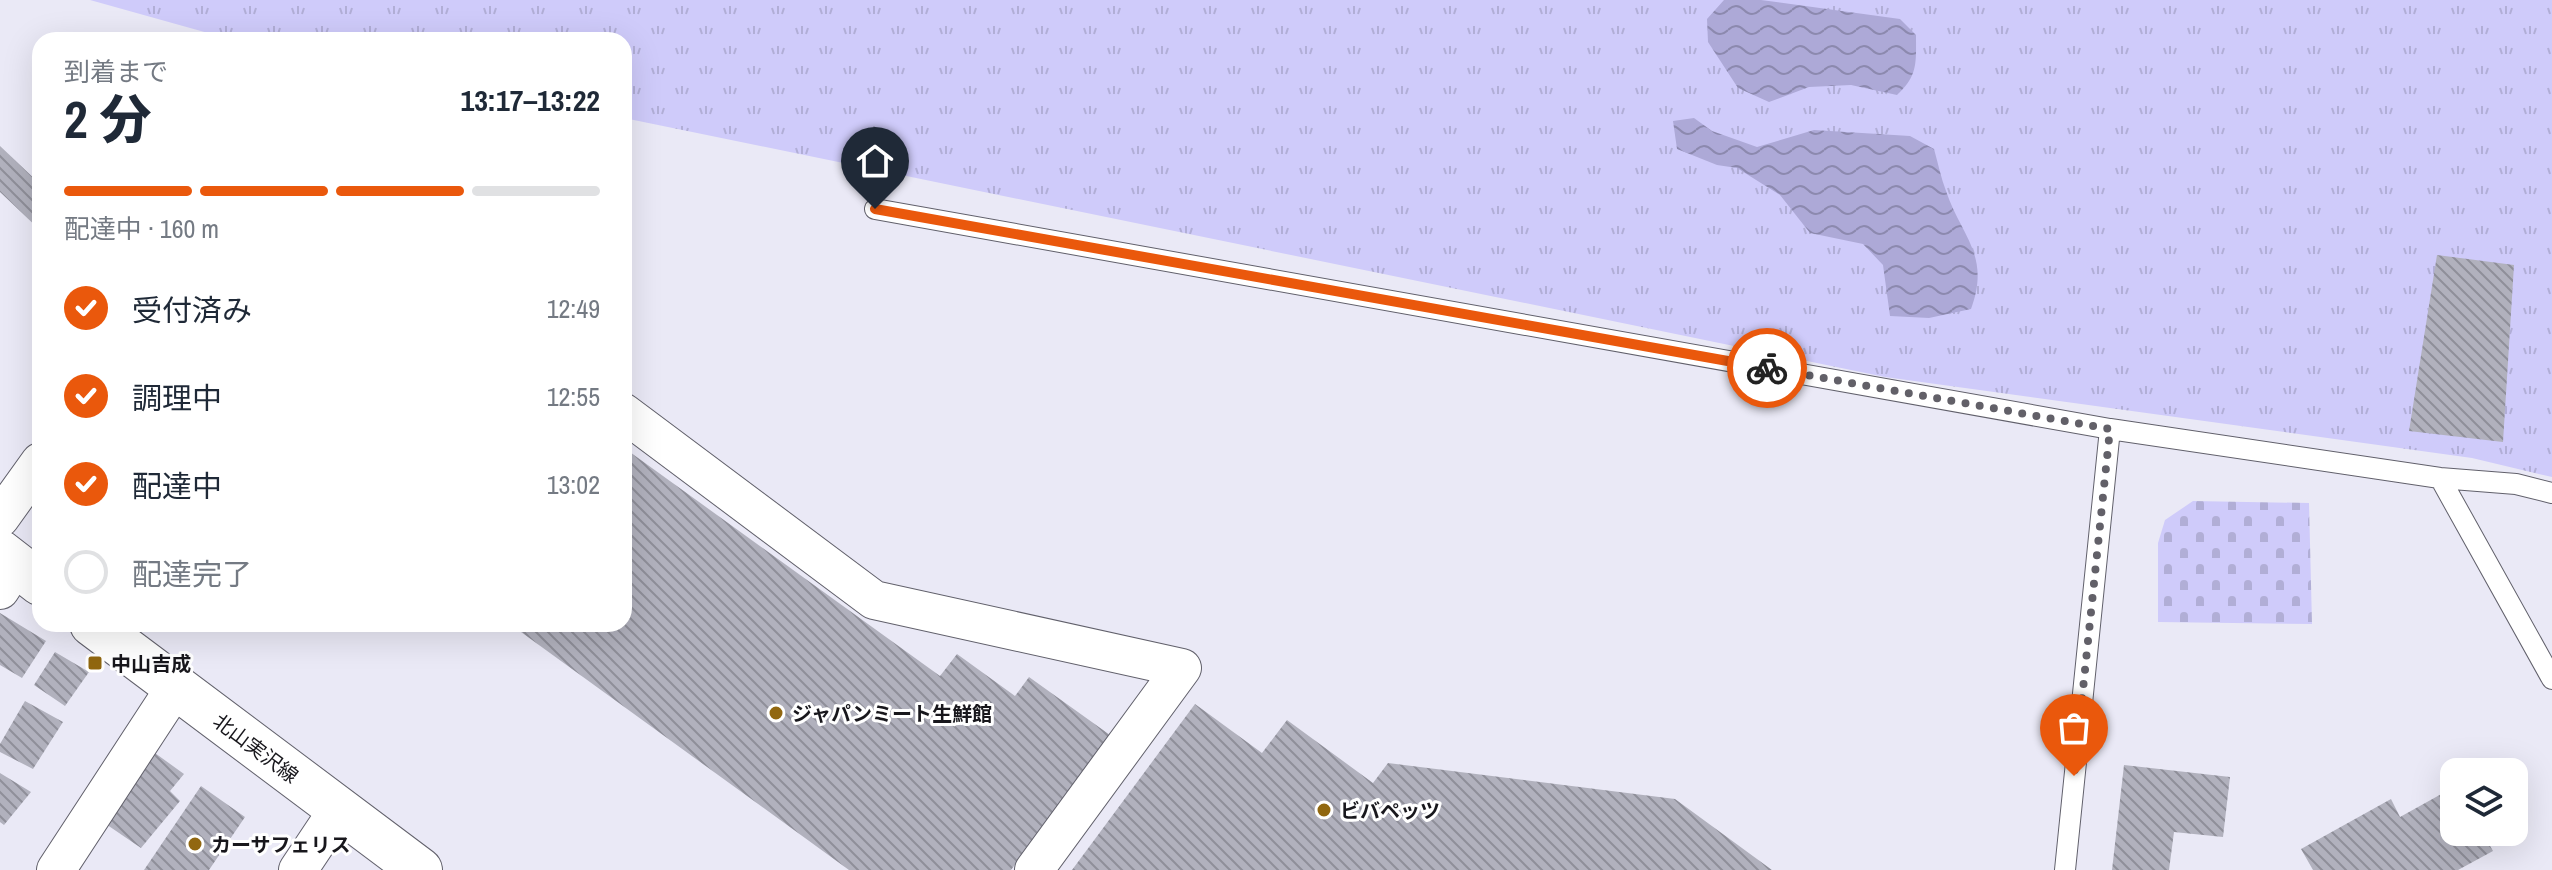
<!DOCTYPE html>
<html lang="ja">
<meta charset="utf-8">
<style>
:root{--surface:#fff;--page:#f6f6f7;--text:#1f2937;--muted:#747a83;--line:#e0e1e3;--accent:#ea580c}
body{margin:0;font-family:"Archivo Narrow","Noto Sans JP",sans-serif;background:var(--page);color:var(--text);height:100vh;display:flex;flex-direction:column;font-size:30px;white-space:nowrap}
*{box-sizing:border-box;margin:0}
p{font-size:26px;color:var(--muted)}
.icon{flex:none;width:44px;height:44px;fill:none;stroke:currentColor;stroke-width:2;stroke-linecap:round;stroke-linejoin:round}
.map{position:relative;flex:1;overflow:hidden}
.side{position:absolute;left:32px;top:32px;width:600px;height:600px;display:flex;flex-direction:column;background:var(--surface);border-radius:24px;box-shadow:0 8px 32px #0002}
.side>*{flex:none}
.controls{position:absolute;left:2440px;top:758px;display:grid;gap:16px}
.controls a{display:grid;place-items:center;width:88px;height:88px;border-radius:16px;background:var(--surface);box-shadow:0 8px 32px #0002;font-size:40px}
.pin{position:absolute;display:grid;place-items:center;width:68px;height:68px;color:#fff;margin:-82px -34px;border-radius:50% 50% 50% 0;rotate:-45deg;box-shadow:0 0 8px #0007}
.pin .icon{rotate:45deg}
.courier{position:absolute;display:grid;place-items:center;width:80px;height:80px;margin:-40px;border:6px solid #ea580c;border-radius:50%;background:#fff;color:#222;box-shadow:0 2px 10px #0007}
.summary em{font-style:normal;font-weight:800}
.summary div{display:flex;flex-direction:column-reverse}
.summary{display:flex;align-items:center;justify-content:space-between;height:136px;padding:0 32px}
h1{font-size:52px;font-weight:800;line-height:60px}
.bar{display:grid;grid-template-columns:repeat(4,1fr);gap:12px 8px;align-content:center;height:96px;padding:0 32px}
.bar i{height:10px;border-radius:6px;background:var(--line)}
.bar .on{background:var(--accent)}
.bar p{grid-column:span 4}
ol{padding:0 32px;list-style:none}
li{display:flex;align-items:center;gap:24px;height:88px}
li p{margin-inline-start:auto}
li .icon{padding:8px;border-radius:50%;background:var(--accent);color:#fff;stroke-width:4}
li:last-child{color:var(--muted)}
li i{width:44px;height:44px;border:4px solid var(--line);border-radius:50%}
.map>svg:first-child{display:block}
.grass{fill:url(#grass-tufts)}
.cemetery{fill:url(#cemetery-stones)}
.water{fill:url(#water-waves)}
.building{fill:url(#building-back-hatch)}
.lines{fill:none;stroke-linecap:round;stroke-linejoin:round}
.service-casing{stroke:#61606b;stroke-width:22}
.minor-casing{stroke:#61606b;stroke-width:40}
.tertiary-casing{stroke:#61606b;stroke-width:46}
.service{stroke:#fff;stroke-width:20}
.minor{stroke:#fff;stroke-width:38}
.tertiary{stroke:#fff;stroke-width:44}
.done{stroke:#626068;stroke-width:8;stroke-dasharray:0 14.4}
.route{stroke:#ea580c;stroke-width:10}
.poi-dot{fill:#916710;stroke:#fff;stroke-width:3}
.labels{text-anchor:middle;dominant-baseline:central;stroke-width:6;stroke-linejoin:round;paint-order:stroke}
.poi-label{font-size:20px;font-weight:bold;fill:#18171c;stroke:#fff;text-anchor:start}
.street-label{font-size:20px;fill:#18171c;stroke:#fff}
</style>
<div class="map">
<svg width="2552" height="870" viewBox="0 0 2552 870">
<defs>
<pattern id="grass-tufts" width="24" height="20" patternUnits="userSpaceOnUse" patternTransform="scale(2)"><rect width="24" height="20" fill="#cfcbfa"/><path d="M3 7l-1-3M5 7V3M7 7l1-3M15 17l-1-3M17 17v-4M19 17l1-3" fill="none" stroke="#b1aed6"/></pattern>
<pattern id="cemetery-stones" width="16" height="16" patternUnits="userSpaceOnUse" patternTransform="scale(2)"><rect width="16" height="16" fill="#cfcbfa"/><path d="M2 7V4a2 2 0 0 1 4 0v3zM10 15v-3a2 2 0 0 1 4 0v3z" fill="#b1aed6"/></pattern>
<pattern id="water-waves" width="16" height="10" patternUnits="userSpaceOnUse" patternTransform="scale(2)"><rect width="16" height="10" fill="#ada9d7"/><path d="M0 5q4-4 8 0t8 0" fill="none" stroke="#8c89ae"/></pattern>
<pattern id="building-back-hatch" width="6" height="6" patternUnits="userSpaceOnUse" patternTransform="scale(2)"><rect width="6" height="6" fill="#b1b1bd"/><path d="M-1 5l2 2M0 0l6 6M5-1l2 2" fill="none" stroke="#8f8f99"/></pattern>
</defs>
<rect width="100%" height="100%" fill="#eae9f6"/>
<!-- grass -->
<path class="grass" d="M 90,0 L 2552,0 L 2552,477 L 2472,458 L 1885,377 L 624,118 L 624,40 L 233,40 Z"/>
<!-- cemetery -->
<path class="cemetery" d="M 2193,501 L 2309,503 L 2312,624 L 2158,622 L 2158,543 L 2165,520 Z"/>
<!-- water -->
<path class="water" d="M 1724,0 L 1761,0 L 1900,19 L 1916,35 C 1916,63 1918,76 1897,95 L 1851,85 L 1809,87 L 1769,102 L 1738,88 L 1708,42 L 1707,19 Z
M 1694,118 L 1712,131 L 1757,147 L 1814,130 L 1910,136 L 1934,149 C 1938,163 1941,178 1946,191 C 1961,236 1991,255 1971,309 L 1929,318 L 1890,316 L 1883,265 L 1863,244 L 1810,233 L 1780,195 L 1737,168 L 1717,165 L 1677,149 L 1673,121 Z"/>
<!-- building -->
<path class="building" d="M 0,146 L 40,184 L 40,230 L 0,192 Z
M 2437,255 L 2514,265 L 2503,442 L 2409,431 Z
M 627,450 L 940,676 L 957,654 L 1015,696 L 1029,677 L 1110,735 L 1011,870 L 849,870 L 510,624 L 624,624 L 624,454 Z
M 0,613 L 46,641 L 22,678 L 0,665 Z
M 55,652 L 89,672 L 65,706 L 34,685 Z
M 25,701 L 63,722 L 33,769 L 0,752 L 0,744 Z
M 1195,704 L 1262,753 L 1287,720 L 1373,783 L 1388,763 L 1675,799 L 1772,870 L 1072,870 Z
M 148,748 L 184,774 L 170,791 L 180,801 L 141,848 L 100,820 Z
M 2124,765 L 2230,777 L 2223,837 L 2174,832 L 2169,870 L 2112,870 Z
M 0,773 L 31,792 L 4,825 L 0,822 Z
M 201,786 L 245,817 L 209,870 L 144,870 Z
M 2454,787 L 2454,832 L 2482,832 L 2493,851 L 2458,870 L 2313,870 L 2301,849 L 2391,799 L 2400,817 Z"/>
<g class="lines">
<defs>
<path id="service" d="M 875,209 L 2110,429 L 2440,478 L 2516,484 L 2552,493
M 2440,478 L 2552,679
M 2065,870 L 2110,429"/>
<path id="minor" d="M 624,413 L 874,600 L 1182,668 L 1034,870
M 0,518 L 40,462
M 0,590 L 16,565
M 56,870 L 175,688
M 298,870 L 338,810"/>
<path id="tertiary" d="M 0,552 L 40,583
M 92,624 L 420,870"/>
</defs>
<!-- service casing -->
<use href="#service" class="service-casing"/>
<!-- minor casing -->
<use href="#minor" class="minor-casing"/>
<!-- tertiary casing -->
<use href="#tertiary" class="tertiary-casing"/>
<!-- service -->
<use href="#service" class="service"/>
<!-- minor -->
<use href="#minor" class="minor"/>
<!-- tertiary -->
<use href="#tertiary" class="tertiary"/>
</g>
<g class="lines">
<!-- done -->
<path class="done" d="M 1767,368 L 2110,429 L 2074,776"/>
<!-- route -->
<path class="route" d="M 875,209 L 1767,368"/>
</g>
<!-- markers -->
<g class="poi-dot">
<rect x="87" y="655" width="16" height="16" rx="4"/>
<circle cx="776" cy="713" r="8"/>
<circle cx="1324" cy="810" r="8"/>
<circle cx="195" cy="844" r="8"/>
</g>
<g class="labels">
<!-- poi labels -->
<g class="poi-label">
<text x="111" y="663">中山吉成</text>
<text x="792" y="713">ジャパンミート生鮮館</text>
<text x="1340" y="810">ビバペッツ</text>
<text x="211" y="844">カーサフェリス</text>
</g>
<!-- street labels -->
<g class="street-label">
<text transform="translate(256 748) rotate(37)">北山実沢線</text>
</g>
</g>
</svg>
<div class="controls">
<a><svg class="icon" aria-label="layers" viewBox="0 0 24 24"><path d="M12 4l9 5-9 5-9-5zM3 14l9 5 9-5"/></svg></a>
</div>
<div class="pin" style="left:2074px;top:776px;background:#ea580c"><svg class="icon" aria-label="bag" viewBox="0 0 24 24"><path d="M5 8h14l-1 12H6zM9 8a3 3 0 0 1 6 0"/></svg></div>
<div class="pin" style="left:875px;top:209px;background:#1f2937"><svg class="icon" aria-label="home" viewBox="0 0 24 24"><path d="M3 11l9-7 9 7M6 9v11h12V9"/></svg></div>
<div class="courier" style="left:1767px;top:368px"><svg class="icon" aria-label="bike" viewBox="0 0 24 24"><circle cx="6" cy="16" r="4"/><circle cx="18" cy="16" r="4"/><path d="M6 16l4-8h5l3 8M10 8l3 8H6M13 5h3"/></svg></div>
<section class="side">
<div class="summary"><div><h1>2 分</h1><p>到着まで</p></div><em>13:17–13:22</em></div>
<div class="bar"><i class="on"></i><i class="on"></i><i class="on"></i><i></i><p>配達中 · 160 m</p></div>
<ol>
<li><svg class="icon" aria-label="check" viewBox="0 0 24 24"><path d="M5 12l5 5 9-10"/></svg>受付済み<p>12:49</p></li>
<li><svg class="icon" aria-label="check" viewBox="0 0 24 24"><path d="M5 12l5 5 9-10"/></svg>調理中<p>12:55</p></li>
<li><svg class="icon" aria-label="check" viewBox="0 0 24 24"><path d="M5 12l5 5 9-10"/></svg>配達中<p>13:02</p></li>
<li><i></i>配達完了</li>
</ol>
</section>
</div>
